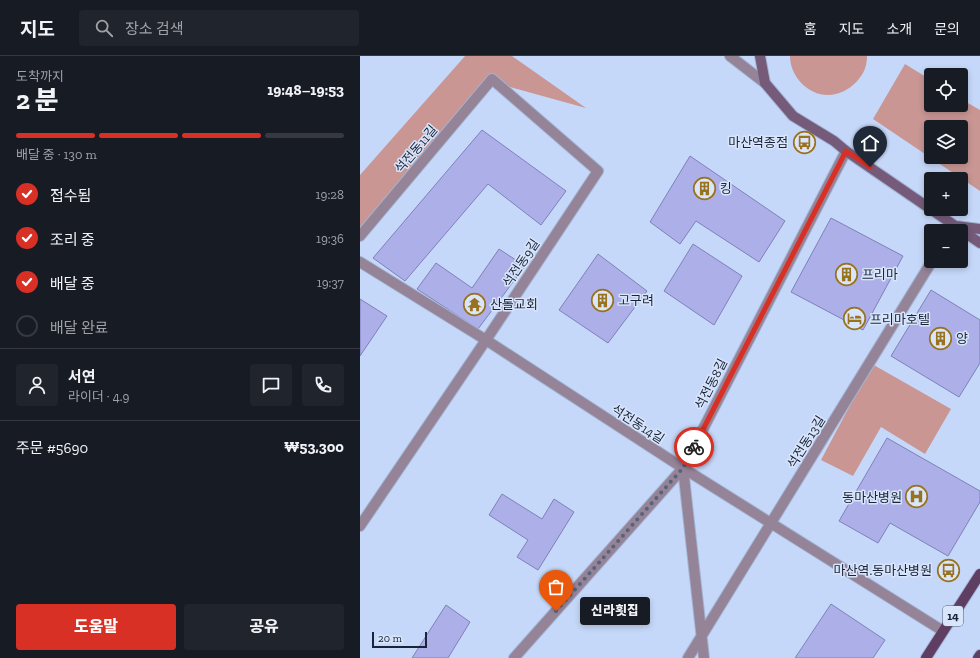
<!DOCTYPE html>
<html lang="ko">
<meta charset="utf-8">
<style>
:root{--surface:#171b24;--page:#20242c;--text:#f1f3f6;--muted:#9ea1a6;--line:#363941;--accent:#d93025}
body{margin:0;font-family:"Zilla Slab","Noto Sans KR",serif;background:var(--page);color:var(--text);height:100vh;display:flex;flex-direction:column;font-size:15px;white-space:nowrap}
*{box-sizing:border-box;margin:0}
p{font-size:13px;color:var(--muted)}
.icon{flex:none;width:22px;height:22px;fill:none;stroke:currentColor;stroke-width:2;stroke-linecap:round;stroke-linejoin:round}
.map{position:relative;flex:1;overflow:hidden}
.drawer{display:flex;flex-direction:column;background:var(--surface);width:360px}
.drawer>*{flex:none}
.fabs{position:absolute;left:564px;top:12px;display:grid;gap:8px}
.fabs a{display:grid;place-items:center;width:44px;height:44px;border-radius:4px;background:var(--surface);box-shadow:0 2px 6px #0003;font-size:20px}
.scale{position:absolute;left:12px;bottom:10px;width:55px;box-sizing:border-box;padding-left:4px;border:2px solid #192438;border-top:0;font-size:11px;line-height:14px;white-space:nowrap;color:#192438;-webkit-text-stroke:3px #d9e5fb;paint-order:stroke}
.pin{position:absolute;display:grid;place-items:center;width:34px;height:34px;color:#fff;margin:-41px -17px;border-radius:50% 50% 50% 0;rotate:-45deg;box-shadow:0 0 4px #0007}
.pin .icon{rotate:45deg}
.courier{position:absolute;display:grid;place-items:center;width:40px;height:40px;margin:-20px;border:3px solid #d93025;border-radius:50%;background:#fff;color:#222;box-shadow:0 1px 5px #0007}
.bubble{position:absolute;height:28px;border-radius:4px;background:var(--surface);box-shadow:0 2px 6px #0003;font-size:13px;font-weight:800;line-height:28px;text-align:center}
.head em{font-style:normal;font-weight:800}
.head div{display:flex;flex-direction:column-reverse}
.head{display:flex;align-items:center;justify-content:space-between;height:68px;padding:0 16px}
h1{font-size:26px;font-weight:800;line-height:30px}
.bar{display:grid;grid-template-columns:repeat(4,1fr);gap:6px 4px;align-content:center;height:48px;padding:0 16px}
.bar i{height:5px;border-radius:3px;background:var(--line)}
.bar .selected{background:var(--accent)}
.bar p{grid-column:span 4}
.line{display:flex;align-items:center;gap:10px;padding:0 16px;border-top:1px solid var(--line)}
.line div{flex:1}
.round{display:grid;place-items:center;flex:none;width:42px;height:42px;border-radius:4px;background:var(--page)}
ol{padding:0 16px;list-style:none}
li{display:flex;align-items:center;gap:12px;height:44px}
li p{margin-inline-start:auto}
li .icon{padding:4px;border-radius:50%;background:var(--accent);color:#fff;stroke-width:4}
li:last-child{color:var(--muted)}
li i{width:22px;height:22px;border:2px solid var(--line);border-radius:50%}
.button{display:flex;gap:8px;margin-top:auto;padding:8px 16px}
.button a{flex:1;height:46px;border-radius:4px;background:var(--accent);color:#fff;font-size:16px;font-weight:800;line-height:46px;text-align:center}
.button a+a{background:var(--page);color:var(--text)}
header{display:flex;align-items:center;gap:24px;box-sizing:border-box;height:56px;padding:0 20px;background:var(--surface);border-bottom:1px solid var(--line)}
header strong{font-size:19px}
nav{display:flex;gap:22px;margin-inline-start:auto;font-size:14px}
.search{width:280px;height:36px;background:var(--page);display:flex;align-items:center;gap:10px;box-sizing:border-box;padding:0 14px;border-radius:4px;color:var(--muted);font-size:15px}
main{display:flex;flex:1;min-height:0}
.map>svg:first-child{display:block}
.green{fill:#c99694;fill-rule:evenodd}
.building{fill:#adafe9;stroke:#7f81b8}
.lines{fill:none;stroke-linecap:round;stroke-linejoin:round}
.street-casing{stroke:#a3b4d2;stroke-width:12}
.secondary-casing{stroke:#a3b4d2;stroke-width:12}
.primary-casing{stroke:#a3b4d2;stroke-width:12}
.street{stroke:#958398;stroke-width:10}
.secondary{stroke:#755b79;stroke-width:10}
.primary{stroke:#5e3e62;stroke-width:10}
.done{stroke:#56637c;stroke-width:4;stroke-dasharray:0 7.2}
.route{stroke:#d93025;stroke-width:5}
.labels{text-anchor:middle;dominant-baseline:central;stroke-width:3;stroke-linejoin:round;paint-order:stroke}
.shield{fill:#d9e5fb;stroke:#535e72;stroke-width:1}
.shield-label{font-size:12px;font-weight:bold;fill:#192438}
.poi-label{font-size:13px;fill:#192438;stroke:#d9e5fb;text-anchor:start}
.street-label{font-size:13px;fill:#192438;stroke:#d9e5fb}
</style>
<header>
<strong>지도</strong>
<div class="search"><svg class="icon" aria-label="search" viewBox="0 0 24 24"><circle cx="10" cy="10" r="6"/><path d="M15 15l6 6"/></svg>장소 검색</div>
<nav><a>홈</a><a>지도</a><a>소개</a><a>문의</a></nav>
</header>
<main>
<section class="drawer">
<div class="head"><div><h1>2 분</h1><p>도착까지</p></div><em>19:48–19:53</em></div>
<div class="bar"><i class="selected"></i><i class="selected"></i><i class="selected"></i><i></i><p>배달 중 · 130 m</p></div>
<ol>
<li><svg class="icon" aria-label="check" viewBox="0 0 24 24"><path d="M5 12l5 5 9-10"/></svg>접수됨<p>19:28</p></li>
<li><svg class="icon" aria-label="check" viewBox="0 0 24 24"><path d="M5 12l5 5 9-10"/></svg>조리 중<p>19:36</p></li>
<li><svg class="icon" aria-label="check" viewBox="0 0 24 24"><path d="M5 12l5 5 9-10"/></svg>배달 중<p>19:37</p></li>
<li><i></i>배달 완료</li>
</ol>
<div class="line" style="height:72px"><a class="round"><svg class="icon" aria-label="person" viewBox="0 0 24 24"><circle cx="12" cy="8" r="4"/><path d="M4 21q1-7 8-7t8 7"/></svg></a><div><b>서연</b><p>라이더 · 4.9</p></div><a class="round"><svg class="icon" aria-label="chat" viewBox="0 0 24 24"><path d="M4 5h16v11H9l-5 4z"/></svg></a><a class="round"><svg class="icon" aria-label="phone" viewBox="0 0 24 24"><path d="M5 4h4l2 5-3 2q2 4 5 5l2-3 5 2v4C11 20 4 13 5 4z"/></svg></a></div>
<div class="line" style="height:52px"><div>주문 #5690</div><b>₩53,300</b></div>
<div class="button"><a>도움말</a><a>공유</a></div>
</section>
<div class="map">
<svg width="620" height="602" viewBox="0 0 620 602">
<rect width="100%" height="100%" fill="#c6d8f9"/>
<!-- green -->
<path class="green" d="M 105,0 L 152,0 L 226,52 L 125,24 L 0,174 L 0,119 Z
M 430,0 L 507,0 C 507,7 505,15 501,20 C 495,29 487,35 476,38 C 453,44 430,23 430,0 Z
M 545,8 L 571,24 L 571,49 L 601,49 L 601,43 L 620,54 L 620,135 L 513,63 ZM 571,71 L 601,71 L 601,101 L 571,101 Z
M 512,308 L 591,353 L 565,398 L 521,371 L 493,420 L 461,404 Z"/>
<!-- building -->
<path class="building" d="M 122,74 L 206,135 L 181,169 L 128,128 L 45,225 L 13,202 Z
M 330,100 L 425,165 L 399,206 L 336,165 L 320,188 L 290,166 Z
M 471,162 L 543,200 L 503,274 L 431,236 Z
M 333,188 L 382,220 L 354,269 L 304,235 Z
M 139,193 L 165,210 L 118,273 L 57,233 L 76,207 L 112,232 Z
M 238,198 L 287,235 L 248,287 L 199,254 Z
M 571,234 L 620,264 L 620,307 L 599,341 L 531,300 Z
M 0,243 L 27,260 L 0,300 Z
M 527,382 L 620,435 L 620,446 L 588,500 L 530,467 L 518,487 L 479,465 Z
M 142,438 L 182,463 L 194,443 L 214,456 L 178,514 L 157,501 L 168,484 L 129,459 Z
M 471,548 L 525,584 L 513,602 L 435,602 Z
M 86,549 L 110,566 L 88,602 L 52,602 Z"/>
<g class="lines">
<defs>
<path id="street" d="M 370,0 L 405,27
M 0,180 L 132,23 L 238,115 L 126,284 L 0,470
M 0,206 L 126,284 L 323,412 L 583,575
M 323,412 L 344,602
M 154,602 L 323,412 L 486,95
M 328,602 L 572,205"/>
<path id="secondary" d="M 400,0 L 405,27 L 433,60 L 474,85 L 486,95 L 620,187
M 596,170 L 620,173"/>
<path id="primary" d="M 566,602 L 620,518
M 618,602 L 620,599"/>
</defs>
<!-- street casing -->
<use href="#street" class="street-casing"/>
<!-- secondary casing -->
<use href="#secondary" class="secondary-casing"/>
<!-- primary casing -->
<use href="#primary" class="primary-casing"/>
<!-- street -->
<use href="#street" class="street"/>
<!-- secondary -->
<use href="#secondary" class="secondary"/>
<!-- primary -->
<use href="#primary" class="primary"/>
</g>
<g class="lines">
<!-- done -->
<path class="done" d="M 196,555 L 323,412 L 334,391"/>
<!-- route -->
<path class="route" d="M 334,391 L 486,95 L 510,111"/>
</g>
<!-- icons -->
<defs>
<symbol id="bus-ring" viewBox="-11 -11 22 22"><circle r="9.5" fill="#d9e5fb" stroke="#99721d" stroke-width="1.5"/><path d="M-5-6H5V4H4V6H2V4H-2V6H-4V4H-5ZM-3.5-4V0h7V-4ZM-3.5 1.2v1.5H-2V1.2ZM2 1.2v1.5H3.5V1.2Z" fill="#99721d"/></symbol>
<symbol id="building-ring" viewBox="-11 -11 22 22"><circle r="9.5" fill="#d9e5fb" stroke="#99721d" stroke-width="1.5"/><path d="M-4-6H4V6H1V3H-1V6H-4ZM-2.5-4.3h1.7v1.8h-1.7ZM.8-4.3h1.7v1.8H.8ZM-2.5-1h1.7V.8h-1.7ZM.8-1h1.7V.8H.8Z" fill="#99721d"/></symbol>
<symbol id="temple-ring" viewBox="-11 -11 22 22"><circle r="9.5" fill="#d9e5fb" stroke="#99721d" stroke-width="1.5"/><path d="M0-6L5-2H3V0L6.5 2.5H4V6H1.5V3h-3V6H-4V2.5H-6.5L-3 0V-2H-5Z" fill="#99721d"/></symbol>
<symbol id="hotel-ring" viewBox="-11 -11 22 22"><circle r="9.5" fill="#d9e5fb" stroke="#99721d" stroke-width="1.5"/><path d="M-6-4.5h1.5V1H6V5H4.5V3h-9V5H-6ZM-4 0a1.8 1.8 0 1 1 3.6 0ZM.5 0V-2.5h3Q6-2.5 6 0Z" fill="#99721d"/></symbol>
<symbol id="hospital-ring" viewBox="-11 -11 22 22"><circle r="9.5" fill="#d9e5fb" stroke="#99721d" stroke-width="1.5"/><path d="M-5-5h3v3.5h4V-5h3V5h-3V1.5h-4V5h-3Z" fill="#99721d"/></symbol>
</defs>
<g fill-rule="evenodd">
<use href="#bus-ring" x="432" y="74" width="25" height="25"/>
<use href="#building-ring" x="332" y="120" width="25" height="25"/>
<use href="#building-ring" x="474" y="206" width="25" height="25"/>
<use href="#building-ring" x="230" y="232" width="25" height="25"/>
<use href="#temple-ring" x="102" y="236" width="25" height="25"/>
<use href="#hotel-ring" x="482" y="250" width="25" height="25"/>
<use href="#building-ring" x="568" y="270" width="25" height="25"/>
<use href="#hospital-ring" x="544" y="428" width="25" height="25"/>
<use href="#bus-ring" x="576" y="502" width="25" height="25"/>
</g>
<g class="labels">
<!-- shield labels -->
<rect class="shield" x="583" y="550" width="20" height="20" rx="3"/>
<g class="shield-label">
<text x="593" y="560">14</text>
</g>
<!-- poi labels -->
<g class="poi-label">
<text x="428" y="86" text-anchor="end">마산역종점</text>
<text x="360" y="132">킹</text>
<text x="502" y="218">프리마</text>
<text x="258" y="244">고구려</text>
<text x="130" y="248">산돌교회</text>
<text x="510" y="263">프리마호텔</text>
<text x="596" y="282">양</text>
<text x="542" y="441" text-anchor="end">동마산병원</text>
<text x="572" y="514" text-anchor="end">마산역.동마산병원</text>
</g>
<!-- street labels -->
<g class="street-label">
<text transform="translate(56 93) rotate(-50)">석전동11길</text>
<text transform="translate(161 207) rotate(-56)">석전동9길</text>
<text transform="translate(351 328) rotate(-63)">석전동8길</text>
<text transform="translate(278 368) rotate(33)">석전동14길</text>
<text transform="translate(446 386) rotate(-58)">석전동13길</text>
</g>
</g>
</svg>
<div class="fabs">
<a><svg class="icon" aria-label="locate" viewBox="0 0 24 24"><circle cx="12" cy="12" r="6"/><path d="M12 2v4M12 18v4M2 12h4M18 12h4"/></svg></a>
<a><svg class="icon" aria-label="layers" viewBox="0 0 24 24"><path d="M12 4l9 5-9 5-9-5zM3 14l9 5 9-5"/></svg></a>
<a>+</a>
<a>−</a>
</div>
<div class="scale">20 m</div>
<div class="pin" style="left:196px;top:555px;background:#ea580c"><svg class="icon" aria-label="bag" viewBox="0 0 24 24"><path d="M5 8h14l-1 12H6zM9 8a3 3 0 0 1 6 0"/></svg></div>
<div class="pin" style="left:510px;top:111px;background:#1f2937"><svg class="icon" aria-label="home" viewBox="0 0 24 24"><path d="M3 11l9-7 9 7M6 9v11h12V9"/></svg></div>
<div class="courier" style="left:334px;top:391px"><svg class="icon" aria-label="bike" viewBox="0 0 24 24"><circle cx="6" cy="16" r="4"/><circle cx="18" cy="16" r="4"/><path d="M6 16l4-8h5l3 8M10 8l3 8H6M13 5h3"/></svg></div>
<div class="bubble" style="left:220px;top:541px;width:70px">신라횟집</div>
</div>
</main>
